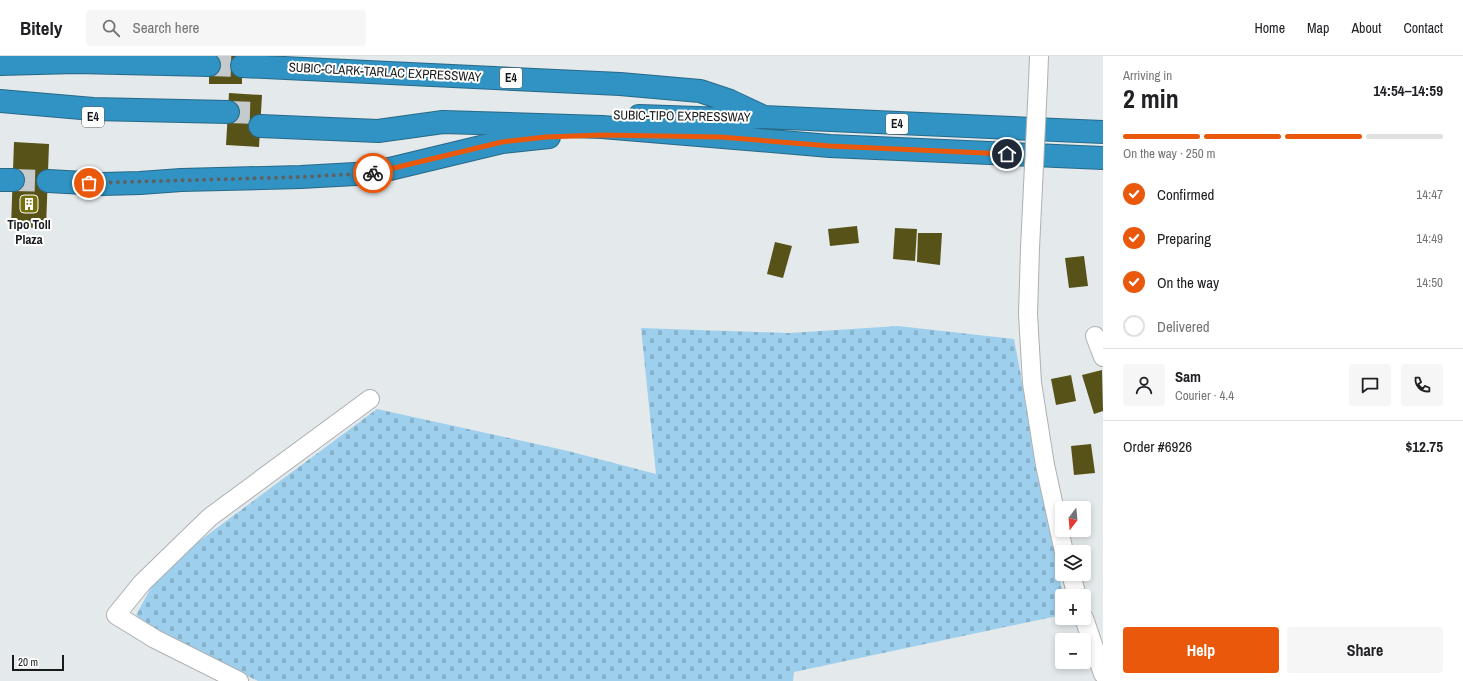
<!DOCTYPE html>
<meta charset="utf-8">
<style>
:root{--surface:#fff;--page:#f6f6f6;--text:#202124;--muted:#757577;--line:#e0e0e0;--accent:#ea580c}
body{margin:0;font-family:"Archivo Narrow",sans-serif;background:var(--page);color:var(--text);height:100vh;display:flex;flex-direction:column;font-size:15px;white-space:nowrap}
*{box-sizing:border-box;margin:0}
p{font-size:13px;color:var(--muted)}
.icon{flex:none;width:22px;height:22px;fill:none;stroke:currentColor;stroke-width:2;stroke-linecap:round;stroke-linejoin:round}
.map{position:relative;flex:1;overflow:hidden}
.drawer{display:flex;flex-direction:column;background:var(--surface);width:360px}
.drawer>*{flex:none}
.needle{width:26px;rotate:196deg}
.controls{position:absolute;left:1055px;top:445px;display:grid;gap:8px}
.controls a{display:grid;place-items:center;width:36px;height:36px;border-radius:4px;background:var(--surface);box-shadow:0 2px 6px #0003;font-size:20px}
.scale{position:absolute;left:12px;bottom:10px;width:52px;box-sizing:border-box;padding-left:4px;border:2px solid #181a1b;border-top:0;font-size:11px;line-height:14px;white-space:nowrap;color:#181a1b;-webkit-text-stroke:3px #fff;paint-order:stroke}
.pin{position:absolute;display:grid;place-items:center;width:34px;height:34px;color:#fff;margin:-17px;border:2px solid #fff;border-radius:50%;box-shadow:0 1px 4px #0007}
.courier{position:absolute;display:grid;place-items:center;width:40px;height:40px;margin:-20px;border:3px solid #ea580c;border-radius:50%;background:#fff;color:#222;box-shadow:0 1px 5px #0007}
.headline em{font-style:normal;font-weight:800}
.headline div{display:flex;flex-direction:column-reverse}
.headline{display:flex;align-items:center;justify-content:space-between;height:68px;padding:0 20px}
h1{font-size:26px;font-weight:800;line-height:30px}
.bar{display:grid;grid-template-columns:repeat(4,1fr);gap:6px 4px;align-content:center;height:48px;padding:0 20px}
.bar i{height:5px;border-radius:3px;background:var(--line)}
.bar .active{background:var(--accent)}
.bar p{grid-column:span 4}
.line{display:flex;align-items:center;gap:10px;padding:0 20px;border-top:1px solid var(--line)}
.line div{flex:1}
.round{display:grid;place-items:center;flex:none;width:42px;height:42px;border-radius:4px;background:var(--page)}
ol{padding:0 20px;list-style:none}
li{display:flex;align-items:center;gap:12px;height:44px}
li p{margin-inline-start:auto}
li .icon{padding:4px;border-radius:50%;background:var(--accent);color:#fff;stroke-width:4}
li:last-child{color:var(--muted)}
li i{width:22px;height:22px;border:2px solid var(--line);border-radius:50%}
.action{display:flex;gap:8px;margin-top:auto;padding:8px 20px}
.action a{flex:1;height:46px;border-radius:4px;background:var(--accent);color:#fff;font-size:16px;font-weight:800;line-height:46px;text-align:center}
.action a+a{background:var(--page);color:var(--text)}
header{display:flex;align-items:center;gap:24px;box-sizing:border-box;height:56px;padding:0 20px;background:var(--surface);border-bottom:1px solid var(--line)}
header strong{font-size:19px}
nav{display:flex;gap:22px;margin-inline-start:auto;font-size:14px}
.search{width:280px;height:36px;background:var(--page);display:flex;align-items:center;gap:10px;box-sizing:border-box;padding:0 14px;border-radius:4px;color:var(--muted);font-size:15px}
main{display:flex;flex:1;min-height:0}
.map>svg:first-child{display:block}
.cemetery{fill:url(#cemetery-stones)}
.building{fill:#575218}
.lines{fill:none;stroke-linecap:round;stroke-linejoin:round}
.highway-tunnel{stroke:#c5cacc;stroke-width:22;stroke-dasharray:22 11;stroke-linecap:butt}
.minor-casing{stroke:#acb0b3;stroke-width:20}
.highway-casing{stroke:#286988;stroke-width:24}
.minor{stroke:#fff;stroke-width:18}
.highway{stroke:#3093c3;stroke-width:22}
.minor-bridge-casing{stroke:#acb0b3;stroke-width:20;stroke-linecap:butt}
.minor-bridge{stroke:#fff;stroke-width:18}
.done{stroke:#5f6264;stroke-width:4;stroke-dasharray:0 7.2}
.route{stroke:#ea580c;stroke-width:5}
.labels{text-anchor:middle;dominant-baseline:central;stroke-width:4;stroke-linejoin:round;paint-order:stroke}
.shield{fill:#fff;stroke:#5d5f5f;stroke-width:1}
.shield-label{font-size:12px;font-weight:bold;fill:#181a1b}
.street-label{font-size:13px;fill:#181a1b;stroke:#fff}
.poi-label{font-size:13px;font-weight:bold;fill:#181a1b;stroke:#fff}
</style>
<header>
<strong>Bitely</strong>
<div class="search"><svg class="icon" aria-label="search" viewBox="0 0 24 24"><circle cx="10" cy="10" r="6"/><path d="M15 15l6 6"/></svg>Search here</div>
<nav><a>Home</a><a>Map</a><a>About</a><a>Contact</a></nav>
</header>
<main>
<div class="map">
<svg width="1103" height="625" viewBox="0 0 1103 625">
<defs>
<pattern id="cemetery-stones" width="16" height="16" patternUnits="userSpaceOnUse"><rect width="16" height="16" fill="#9ed0ee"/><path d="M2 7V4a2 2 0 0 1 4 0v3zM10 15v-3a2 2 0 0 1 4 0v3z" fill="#87b2cc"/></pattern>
</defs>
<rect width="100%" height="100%" fill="#e4e9eb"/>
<!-- cemetery -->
<path class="cemetery" d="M 898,270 L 1014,283 L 1063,540 L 1062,540 L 1062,559 L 794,616 L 793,625 L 258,625 L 156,577 L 136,559 L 152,530 L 167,509 L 377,353 L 568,395 L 656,418 L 641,272 L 789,277 Z"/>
<!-- building -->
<path class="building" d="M 209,0 L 242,0 L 242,28 L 209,28 Z
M 229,37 L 262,39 L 259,91 L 226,89 Z
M 14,86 L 49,88 L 46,172 L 11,171 Z
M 857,170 L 859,187 L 830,190 L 828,173 Z
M 895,172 L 917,173 L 915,205 L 893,203 Z
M 918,177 L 942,177 L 940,209 L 917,206 Z
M 775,186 L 792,190 L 783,222 L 767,218 Z
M 1084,200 L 1088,230 L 1069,232 L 1065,202 Z
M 1102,314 L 1103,355 L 1094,358 L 1082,319 Z
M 1071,319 L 1076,345 L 1056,349 L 1051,323 Z
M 1091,388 L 1095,417 L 1074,419 L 1071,390 Z"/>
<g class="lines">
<!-- highway-tunnel -->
<path class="highway-tunnel" d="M 209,9 L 242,10
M 228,56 L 261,57
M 13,124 L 48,125"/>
<defs>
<path id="minor" d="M 1038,27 L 1039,0
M 1030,192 L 1028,258 L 1032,327 L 1045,409 L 1064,496
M 1095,280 L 1103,301
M 1071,518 L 1077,540
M 1084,562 L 1103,618
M 239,625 L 155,583 L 116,559 L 142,527 L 210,461 L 370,343"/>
<path id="highway" d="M 0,8 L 76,6 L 209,9
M 242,10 L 620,28 L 700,35 L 730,45 L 762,60
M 0,45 L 93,53 L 228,56
M 639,60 L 726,63 L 763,61 L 1103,76
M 260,70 L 378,75 L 443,66 L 602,71 L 830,90 L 1103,102
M 0,124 L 13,124
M 48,125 L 103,128 L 140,127 L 181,124 L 301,121 L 373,117 L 502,86 L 549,81"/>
</defs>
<!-- minor casing -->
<use href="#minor" class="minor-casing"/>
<!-- highway casing -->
<use href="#highway" class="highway-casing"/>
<!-- minor -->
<use href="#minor" class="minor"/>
<!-- highway -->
<use href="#highway" class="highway"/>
<defs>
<path id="minor-bridge" d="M 1030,192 L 1038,27"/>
</defs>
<!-- minor-bridge casing -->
<use href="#minor-bridge" class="minor-bridge-casing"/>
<!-- minor-bridge -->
<use href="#minor-bridge" class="minor-bridge"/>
</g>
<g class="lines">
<!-- done -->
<path class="done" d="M 89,127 L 301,121 L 373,117"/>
<!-- route -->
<path class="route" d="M 373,117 L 502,86 L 546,81 L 602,79 L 720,81 L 830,90 L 1007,98"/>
</g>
<!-- icons -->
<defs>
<symbol id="building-square" viewBox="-11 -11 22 22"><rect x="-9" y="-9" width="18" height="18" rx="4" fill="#776e0c" stroke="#fff"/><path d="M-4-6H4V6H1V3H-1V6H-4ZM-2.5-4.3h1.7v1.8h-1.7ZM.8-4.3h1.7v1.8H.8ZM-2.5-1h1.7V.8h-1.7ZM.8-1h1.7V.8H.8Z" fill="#fff"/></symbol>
</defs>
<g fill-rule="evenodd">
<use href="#building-square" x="18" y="137" width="22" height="22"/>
</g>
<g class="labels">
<!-- shield labels -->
<g class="shield">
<rect x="500" y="12" width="22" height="20" rx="3"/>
<rect x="82" y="51" width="22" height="20" rx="3"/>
<rect x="886" y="58" width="22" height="20" rx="3"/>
</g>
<g class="shield-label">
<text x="511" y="22">E4</text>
<text x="93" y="61">E4</text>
<text x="897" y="68">E4</text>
</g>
<!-- street labels -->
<g class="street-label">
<text transform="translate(385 16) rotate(3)">SUBIC-CLARK-TARLAC EXPRESSWAY</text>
<text transform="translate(682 60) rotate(1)">SUBIC-TIPO EXPRESSWAY</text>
</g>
<!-- poi labels -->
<g class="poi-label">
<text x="29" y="168">Tipo Toll<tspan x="29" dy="15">Plaza</tspan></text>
</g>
</g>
</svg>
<div class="controls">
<a><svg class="needle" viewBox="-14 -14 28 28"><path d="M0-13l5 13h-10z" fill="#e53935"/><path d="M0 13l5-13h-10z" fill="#757577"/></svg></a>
<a><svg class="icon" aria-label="layers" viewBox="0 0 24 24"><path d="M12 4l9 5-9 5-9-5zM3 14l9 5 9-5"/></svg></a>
<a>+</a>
<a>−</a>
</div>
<div class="scale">20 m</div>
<div class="pin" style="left:89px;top:127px;background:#ea580c"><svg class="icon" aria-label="bag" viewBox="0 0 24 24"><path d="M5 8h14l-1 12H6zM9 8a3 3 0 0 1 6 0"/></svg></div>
<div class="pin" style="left:1007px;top:98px;background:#1f2937"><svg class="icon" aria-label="home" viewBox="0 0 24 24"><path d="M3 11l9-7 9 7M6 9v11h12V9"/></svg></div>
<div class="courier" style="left:373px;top:117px"><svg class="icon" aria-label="bike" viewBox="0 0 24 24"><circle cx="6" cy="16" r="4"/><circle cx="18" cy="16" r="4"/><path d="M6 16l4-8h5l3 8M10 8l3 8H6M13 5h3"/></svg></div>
</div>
<section class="drawer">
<div class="headline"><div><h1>2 min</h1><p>Arriving in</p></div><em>14:54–14:59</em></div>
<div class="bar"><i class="active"></i><i class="active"></i><i class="active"></i><i></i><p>On the way · 250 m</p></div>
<ol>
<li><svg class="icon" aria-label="check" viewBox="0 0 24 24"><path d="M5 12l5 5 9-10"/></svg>Confirmed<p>14:47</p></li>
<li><svg class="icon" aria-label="check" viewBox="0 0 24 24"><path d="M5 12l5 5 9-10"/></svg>Preparing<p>14:49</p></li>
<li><svg class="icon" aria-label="check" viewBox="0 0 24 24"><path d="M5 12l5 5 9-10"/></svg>On the way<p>14:50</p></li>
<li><i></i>Delivered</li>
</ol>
<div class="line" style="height:72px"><a class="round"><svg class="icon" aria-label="person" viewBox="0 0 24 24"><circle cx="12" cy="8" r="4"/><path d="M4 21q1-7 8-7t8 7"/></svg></a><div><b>Sam</b><p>Courier · 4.4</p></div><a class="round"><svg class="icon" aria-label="chat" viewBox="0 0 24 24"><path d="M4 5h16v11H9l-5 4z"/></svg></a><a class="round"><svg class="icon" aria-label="phone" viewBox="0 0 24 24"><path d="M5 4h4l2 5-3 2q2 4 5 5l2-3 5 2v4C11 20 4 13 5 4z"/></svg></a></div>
<div class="line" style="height:52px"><div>Order #6926</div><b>$12.75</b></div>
<div class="action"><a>Help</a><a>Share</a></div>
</section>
</main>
